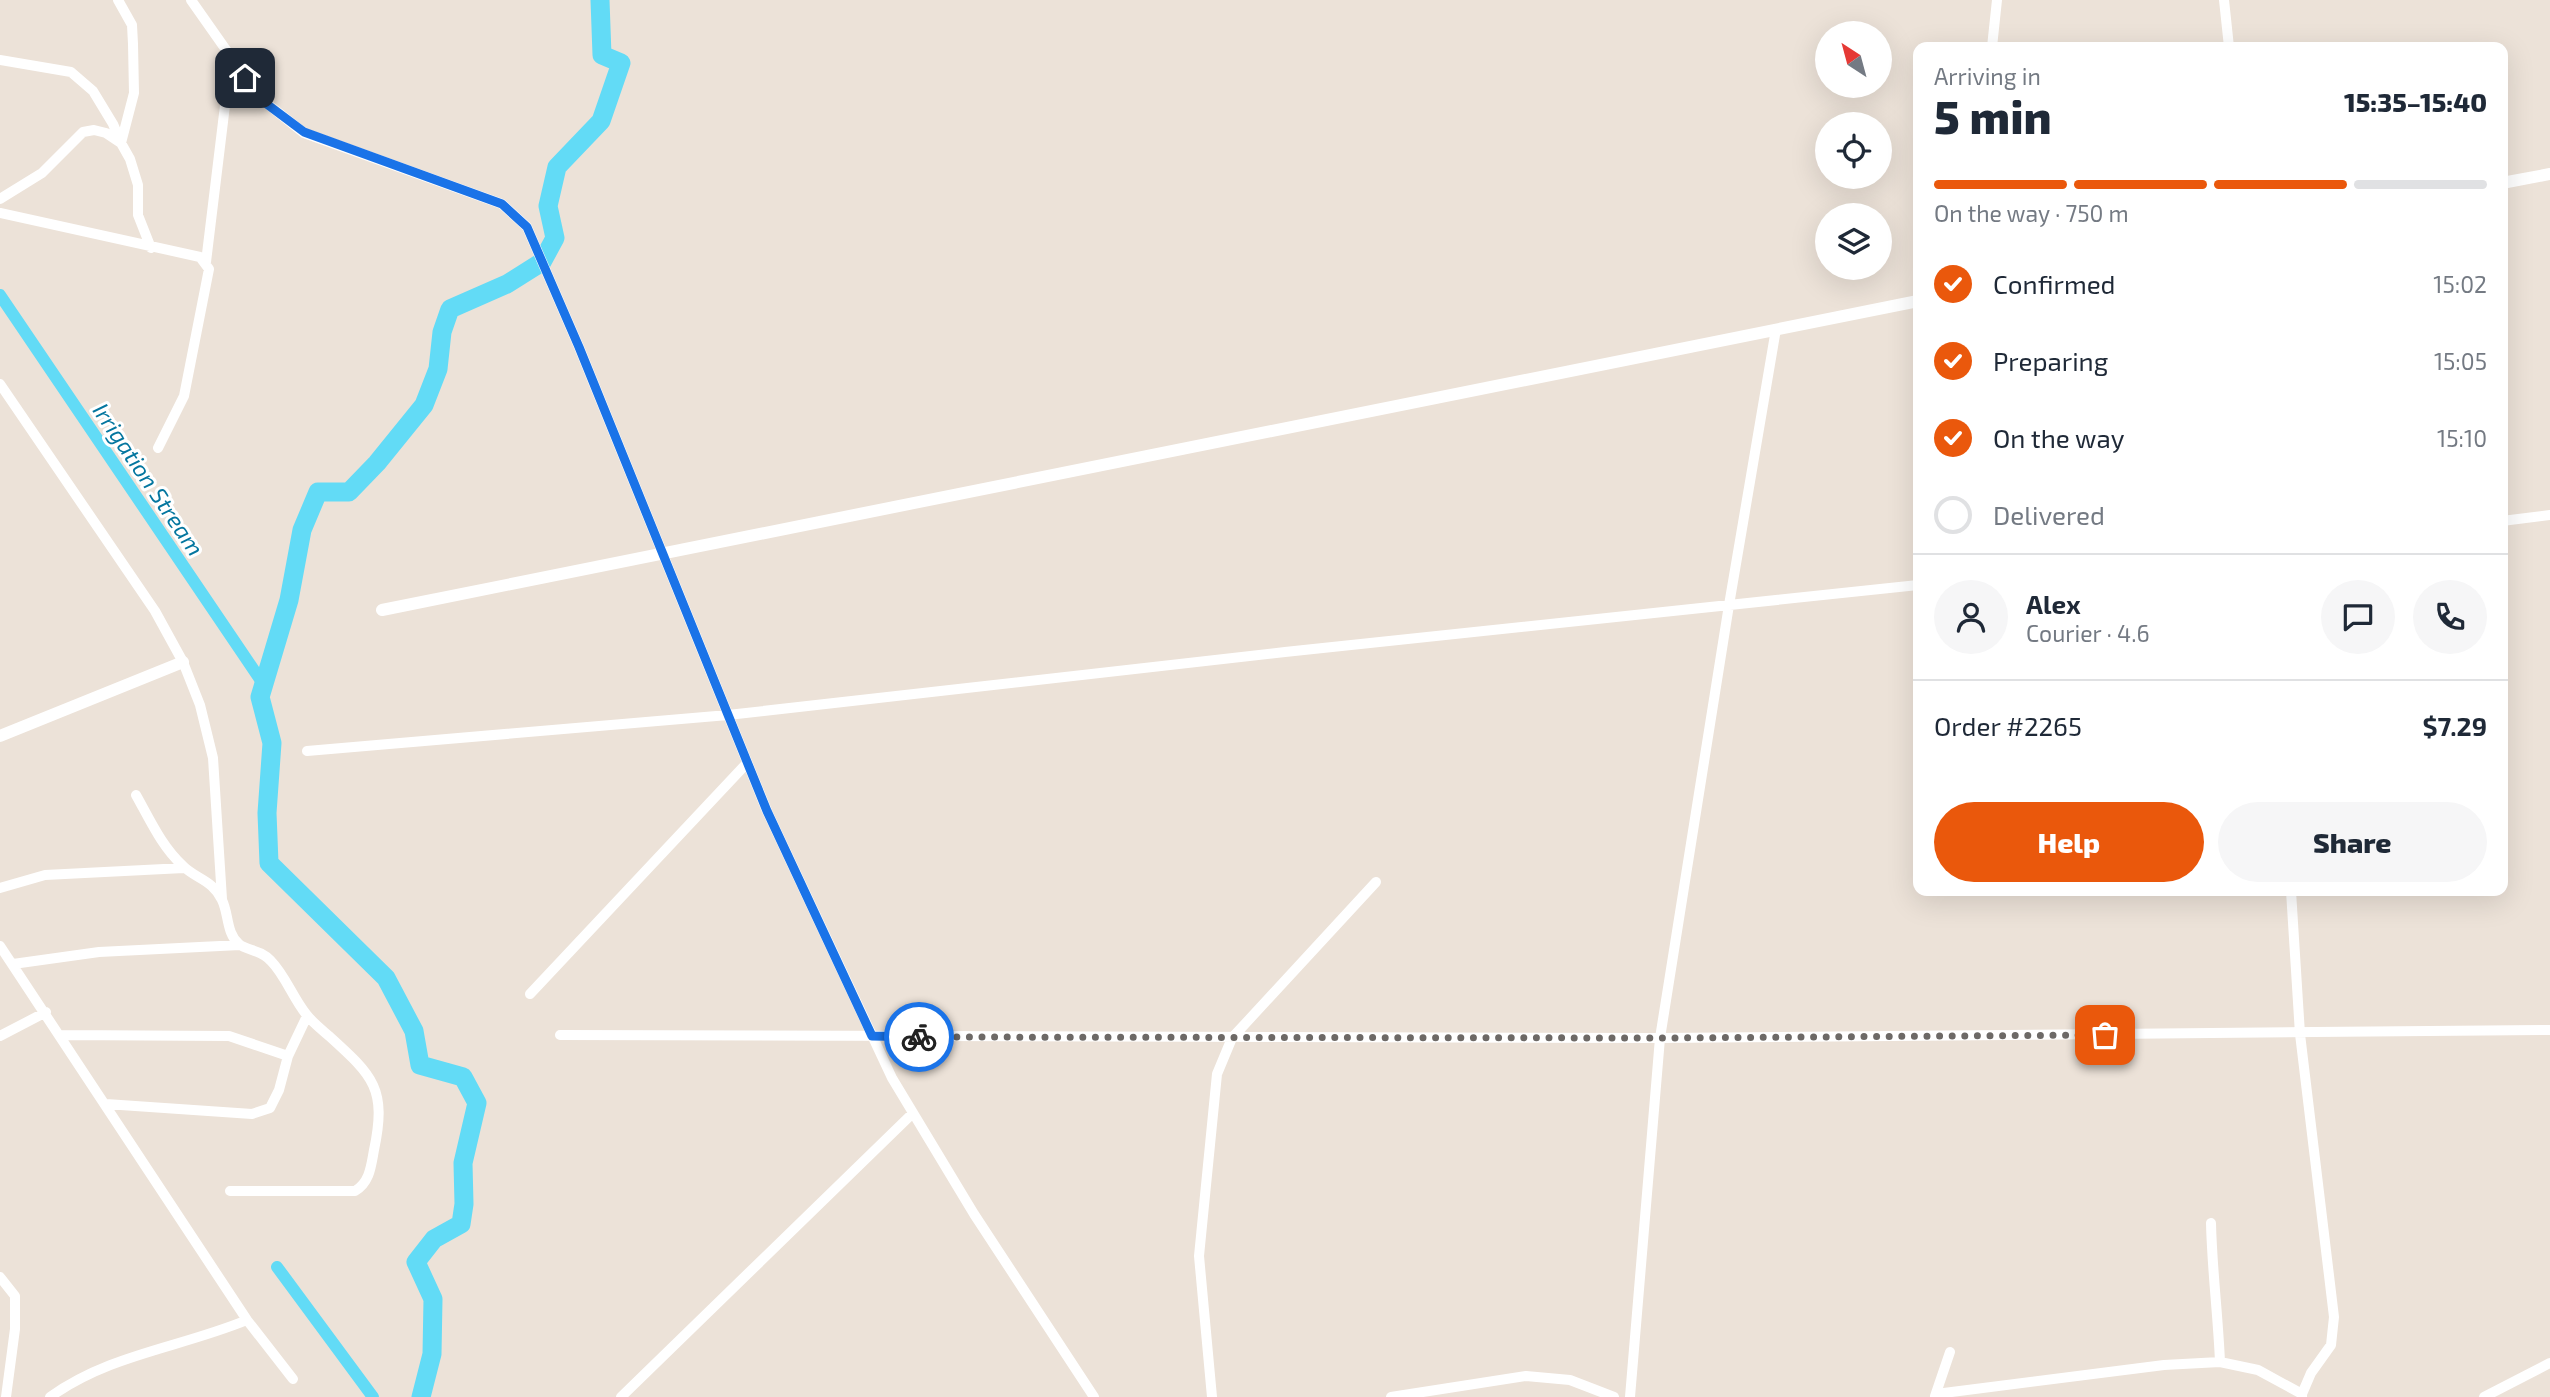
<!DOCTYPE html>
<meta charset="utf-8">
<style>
:root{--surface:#fff;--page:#f6f6f7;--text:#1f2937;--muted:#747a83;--line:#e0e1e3;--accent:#ea580c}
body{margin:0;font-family:"Exo 2",sans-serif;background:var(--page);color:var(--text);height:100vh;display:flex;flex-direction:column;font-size:26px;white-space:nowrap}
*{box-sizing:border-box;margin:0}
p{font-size:23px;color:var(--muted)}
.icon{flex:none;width:38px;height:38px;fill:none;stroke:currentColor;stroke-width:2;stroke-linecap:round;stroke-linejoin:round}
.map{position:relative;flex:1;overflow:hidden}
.sheet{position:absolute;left:1913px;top:42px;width:595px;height:854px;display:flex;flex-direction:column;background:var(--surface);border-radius:14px;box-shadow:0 7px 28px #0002}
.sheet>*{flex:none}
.needle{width:46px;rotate:324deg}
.buttons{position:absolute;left:1815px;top:21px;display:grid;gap:14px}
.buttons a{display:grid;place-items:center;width:77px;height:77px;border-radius:50%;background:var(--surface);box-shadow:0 7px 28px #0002;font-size:35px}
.pin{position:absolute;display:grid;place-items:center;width:60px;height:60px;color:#fff;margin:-30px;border-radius:14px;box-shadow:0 4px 10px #0006}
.courier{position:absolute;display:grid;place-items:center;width:70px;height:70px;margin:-35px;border:5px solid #1a73e8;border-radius:50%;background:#fff;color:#222;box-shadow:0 2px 9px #0007}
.head em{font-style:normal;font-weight:800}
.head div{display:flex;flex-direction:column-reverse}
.head{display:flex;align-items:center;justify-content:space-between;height:119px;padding:0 21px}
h1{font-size:46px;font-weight:800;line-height:52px}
.bar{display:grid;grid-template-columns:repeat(4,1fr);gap:10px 7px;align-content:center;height:84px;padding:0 21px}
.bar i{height:9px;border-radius:5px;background:var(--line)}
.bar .on{background:var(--accent)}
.bar p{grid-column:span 4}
.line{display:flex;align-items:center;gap:18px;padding:0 21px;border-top:2px solid var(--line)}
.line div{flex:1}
.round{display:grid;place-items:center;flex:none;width:74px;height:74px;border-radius:37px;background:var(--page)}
ol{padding:0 21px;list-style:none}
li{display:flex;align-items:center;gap:21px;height:77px}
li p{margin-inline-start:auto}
li .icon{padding:7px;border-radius:50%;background:var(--accent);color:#fff;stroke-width:4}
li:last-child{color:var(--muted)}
li i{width:38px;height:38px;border:4px solid var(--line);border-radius:50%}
.button{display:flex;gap:14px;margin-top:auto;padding:14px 21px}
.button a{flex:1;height:80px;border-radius:42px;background:var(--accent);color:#fff;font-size:28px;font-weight:800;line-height:80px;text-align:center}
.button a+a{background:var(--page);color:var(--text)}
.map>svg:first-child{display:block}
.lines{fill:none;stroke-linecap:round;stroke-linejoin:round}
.canal{stroke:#62dbf6;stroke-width:12}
.river{stroke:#62dbf6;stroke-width:19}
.minor{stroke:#fff;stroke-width:10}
.tertiary{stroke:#fff;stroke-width:12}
.done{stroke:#6d6966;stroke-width:7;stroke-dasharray:0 12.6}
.route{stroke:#1a73e8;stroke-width:9}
.labels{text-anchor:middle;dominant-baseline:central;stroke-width:6;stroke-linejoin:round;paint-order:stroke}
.water-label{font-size:23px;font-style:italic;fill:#04769f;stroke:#fff}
</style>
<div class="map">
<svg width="2550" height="1397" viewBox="0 0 2550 1397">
<rect width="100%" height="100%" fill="#ece2d8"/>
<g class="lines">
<!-- canal -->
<path class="canal" d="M 0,295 L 264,685
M 277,1267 L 373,1397"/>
<!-- river -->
<path class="river" d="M 421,1397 L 432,1354 L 433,1299 L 416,1262 L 434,1239 L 461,1224 L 464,1204 L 463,1163 L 477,1103 L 463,1077 L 420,1065 L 414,1031 L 386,978 L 269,863 L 267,813 L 272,743 L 260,697 L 289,600 L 302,530 L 318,492 L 349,492 L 377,463 L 424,405 L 438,369 L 442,332 L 450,309 L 507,284 L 542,262 L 555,238 L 548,206 L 557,167 L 601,121 L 621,63 L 602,55 L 600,0"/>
<!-- minor -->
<path class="minor" d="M 191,0 L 260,98 L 304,133 L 502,204 L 527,227 L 579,347 L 767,811 L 892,1078 L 974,1214 L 1094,1397
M 2224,0 L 2229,47
M 1992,47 L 1997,0
M 0,60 L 71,72 L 93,91 L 113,124 L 121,143 L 134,93 L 133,44 L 132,25 L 118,0
M 0,199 L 42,173 L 83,132 L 94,130 L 106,133 L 121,143 L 130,159 L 138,185 L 138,215 L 151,248
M 0,213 L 200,257 L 209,269 L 184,396 L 158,448
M 206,262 L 231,56
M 0,384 L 155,611 L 183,662 L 200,705 L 213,758 L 222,899
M 2502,521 L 2550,515
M 307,751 L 728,715 L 1285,652 L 1918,585
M 136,795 C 150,820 162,847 183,866 C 196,879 213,880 222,900 C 229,914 226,933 239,944 C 247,951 260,949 271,961 C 285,975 293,998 306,1014 C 312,1022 321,1029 329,1036 C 373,1076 387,1088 374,1150 C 371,1166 370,1182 355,1191 L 230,1191
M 0,888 L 45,875 L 184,868
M 2291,891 L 2300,1034 L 2334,1317 L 2331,1345 L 2311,1373 L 2302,1394 L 2302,1397
M 0,946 L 247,1320 L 293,1379
M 13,964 L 99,952 L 240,945
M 530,994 L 747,763
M 60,1035 L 229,1036 L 288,1056
M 560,1035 L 1660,1038 L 2550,1030
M 0,1036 L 46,1012
M 106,1104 L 252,1114 L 270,1108 L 279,1090 L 288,1056 L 307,1016
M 2211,1223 C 2212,1269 2218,1315 2220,1362
M 0,1277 L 15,1296 L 15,1329 L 6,1397
M 1936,1394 L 2164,1365 L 2220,1362 L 2258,1370 L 2302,1394
M 1935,1396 L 1950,1352
M 50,1397 C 110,1354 179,1348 247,1320
M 621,1397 L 913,1113
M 1212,1397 L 1199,1256 L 1217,1074 L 1232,1038 L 1376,882
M 1391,1397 L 1526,1376 L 1570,1380 L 1614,1397
M 1630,1397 L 1660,1038 L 1729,605 L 1776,329
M 2484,1397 L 2550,1363"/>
<!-- tertiary -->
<path class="tertiary" d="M 2502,183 L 2550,174
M 382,610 L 1918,301
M 0,736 L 183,662"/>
</g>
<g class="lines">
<!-- done -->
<path class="done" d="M 919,1037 L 1660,1038 L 2105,1035"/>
<!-- route -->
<path class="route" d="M 245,78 L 260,99 L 304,132 L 502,204 L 527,227 L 579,347 L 767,811 L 872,1036 L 919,1037"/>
</g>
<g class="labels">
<!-- water labels -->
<g class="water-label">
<text transform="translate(149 479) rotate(56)">Irrigation Stream</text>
</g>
</g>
</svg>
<div class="buttons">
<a><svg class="needle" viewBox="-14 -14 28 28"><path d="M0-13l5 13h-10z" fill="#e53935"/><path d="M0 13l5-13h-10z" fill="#747a83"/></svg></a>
<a><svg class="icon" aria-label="locate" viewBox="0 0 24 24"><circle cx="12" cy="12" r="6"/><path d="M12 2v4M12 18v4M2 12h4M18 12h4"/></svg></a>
<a><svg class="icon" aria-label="layers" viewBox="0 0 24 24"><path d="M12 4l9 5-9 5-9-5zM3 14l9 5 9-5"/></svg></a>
</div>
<div class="pin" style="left:2105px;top:1035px;background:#ea580c"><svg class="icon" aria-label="bag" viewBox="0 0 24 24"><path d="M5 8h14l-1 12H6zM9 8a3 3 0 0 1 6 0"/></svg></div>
<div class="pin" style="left:245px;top:78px;background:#1f2937"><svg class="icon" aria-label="home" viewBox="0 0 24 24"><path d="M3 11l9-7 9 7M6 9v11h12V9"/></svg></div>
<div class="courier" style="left:919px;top:1037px"><svg class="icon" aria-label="bike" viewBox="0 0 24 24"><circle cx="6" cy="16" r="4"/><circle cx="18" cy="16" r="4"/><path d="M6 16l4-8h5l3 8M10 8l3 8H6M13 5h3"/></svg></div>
<section class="sheet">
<div class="head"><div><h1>5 min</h1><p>Arriving in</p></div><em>15:35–15:40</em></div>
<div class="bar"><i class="on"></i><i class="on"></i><i class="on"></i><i></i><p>On the way · 750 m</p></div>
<ol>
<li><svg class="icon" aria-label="check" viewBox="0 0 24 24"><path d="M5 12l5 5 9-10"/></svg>Confirmed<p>15:02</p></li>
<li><svg class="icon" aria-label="check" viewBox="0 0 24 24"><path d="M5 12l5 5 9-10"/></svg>Preparing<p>15:05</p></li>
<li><svg class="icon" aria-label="check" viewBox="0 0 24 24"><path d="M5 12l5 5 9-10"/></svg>On the way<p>15:10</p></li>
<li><i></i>Delivered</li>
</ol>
<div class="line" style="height:126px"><a class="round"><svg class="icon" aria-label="person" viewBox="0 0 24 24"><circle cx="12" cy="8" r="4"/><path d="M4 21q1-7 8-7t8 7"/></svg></a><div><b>Alex</b><p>Courier · 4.6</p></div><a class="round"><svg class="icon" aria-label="chat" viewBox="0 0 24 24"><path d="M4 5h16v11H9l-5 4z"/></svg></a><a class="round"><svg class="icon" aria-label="phone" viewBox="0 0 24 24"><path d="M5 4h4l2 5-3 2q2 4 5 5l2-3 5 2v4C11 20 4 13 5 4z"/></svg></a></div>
<div class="line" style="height:91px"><div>Order #2265</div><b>$7.29</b></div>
<div class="button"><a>Help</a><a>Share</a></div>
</section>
</div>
